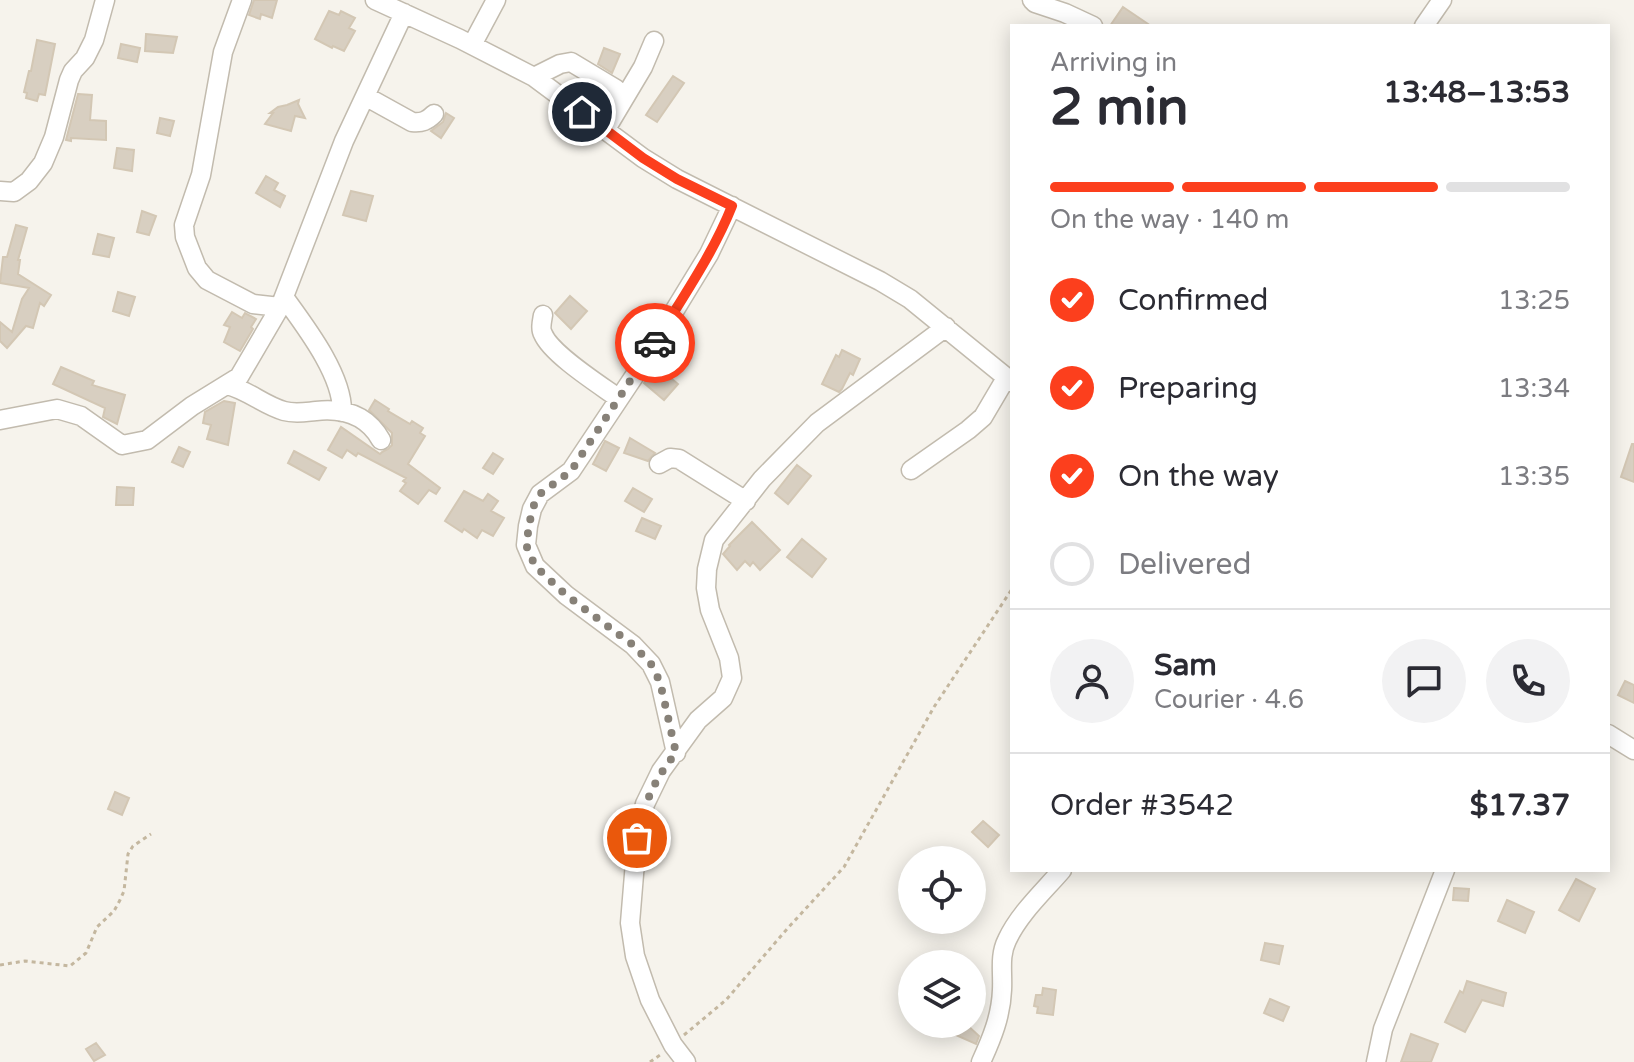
<!DOCTYPE html>
<meta charset="utf-8">
<style>
:root{--surface:#fff;--page:#f2f2f3;--text:#2b2b33;--muted:#7c7c81;--line:#e1e1e2;--accent:#fc3f1d}
body{margin:0;font-family:"Varela Round",sans-serif;background:var(--page);color:var(--text);height:100vh;display:flex;flex-direction:column;font-size:30px;white-space:nowrap}
*{box-sizing:border-box;margin:0}
p{font-size:26px;color:var(--muted)}
.icon{flex:none;width:44px;height:44px;fill:none;stroke:currentColor;stroke-width:2;stroke-linecap:round;stroke-linejoin:round}
.map{position:relative;flex:1;overflow:hidden}
.drawer{position:absolute;left:1010px;top:24px;width:600px;height:848px;display:flex;flex-direction:column;background:var(--surface);border-radius:0px;box-shadow:0 4px 20px #0003}
.drawer>*{flex:none}
.buttons{position:absolute;left:898px;top:846px;display:grid;gap:16px}
.buttons a{display:grid;place-items:center;width:88px;height:88px;border-radius:50%;background:var(--surface);box-shadow:0 4px 20px #0003;font-size:40px}
.pin{position:absolute;display:grid;place-items:center;width:68px;height:68px;color:#fff;margin:-34px;border:4px solid #fff;border-radius:50%;box-shadow:0 2px 8px #0007}
.courier{position:absolute;display:grid;place-items:center;width:80px;height:80px;margin:-40px;border:6px solid #fc3f1d;border-radius:50%;background:#fff;color:#222;box-shadow:0 2px 10px #0007}
.summary em{font-style:normal;font-weight:700}
.summary div{display:flex;flex-direction:column-reverse}
.summary{display:flex;align-items:center;justify-content:space-between;height:136px;padding:0 40px}
h1{font-size:52px;font-weight:700;line-height:60px}
.bar{display:grid;grid-template-columns:repeat(4,1fr);gap:12px 8px;align-content:center;height:96px;padding:0 40px}
.bar i{height:10px;border-radius:6px;background:var(--line)}
.bar .active{background:var(--accent)}
.bar p{grid-column:span 4}
.line{display:flex;align-items:center;gap:20px;padding:0 40px;border-top:2px solid var(--line)}
.line div{flex:1}
.round{display:grid;place-items:center;flex:none;width:84px;height:84px;border-radius:42px;background:var(--page)}
ol{padding:0 40px;list-style:none}
li{display:flex;align-items:center;gap:24px;height:88px}
li p{margin-inline-start:auto}
li .icon{padding:8px;border-radius:50%;background:var(--accent);color:#fff;stroke-width:4}
li:last-child{color:var(--muted)}
li i{width:44px;height:44px;border:4px solid var(--line);border-radius:50%}
.map>svg:first-child{display:block}
.building{fill:#d8cfc1;stroke:#d3c7b4;stroke-width:2}
.lines{fill:none;stroke-linecap:round;stroke-linejoin:round}
.minor-casing{stroke:#c2bbae;stroke-width:21}
.path{stroke:#c4b79f;stroke-width:3;stroke-dasharray:4 4;stroke-linecap:butt}
.minor{stroke:#fff;stroke-width:18}
.done{stroke:#878178;stroke-width:8;stroke-dasharray:0 14.4}
.route{stroke:#fc3f1d;stroke-width:10}
</style>
<div class="map">
<svg width="1634" height="1062" viewBox="0 0 1634 1062">
<rect width="100%" height="100%" fill="#f6f3ec"/>
<!-- building -->
<path class="building" d="M 254,0 L 277,0 L 272,18 L 261,14 L 260,19 L 249,15 Z
M 1123,7 L 1151,26 L 1110,26 Z
M 329,11 L 339,15 L 341,11 L 355,18 L 349,28 L 355,31 L 344,51 L 333,46 L 332,48 L 315,39 Z
M 146,34 L 177,37 L 173,53 L 145,51 Z
M 37,40 L 55,44 L 45,95 L 39,94 L 37,101 L 26,98 L 27,93 L 24,92 L 29,71 L 31,71 Z
M 121,44 L 140,48 L 137,62 L 118,58 Z
M 604,48 L 620,54 L 612,73 L 598,64 Z
M 673,76 L 684,83 L 657,122 L 646,115 Z
M 78,94 L 92,95 L 90,120 L 106,121 L 106,140 L 71,138 L 71,141 L 66,140 Z
M 299,100 L 298,104 L 305,118 L 295,116 L 291,131 L 265,124 L 273,113 L 270,113 L 278,107 L 287,105 Z
M 446,113 L 454,118 L 441,138 L 431,131 L 443,122 Z
M 160,118 L 174,121 L 170,136 L 157,133 Z
M 117,148 L 134,150 L 132,171 L 114,168 Z
M 266,176 L 278,183 L 274,190 L 285,196 L 280,207 L 256,193 Z
M 351,191 L 373,196 L 366,221 L 343,215 Z
M 142,211 L 156,216 L 149,235 L 137,232 Z
M 16,225 L 27,228 L 18,260 L 20,260 L 18,274 L 51,295 L 44,306 L 40,303 L 33,328 L 26,326 L 7,348 L 0,341 L 0,322 L 12,332 L 22,299 L 29,288 L 0,283 L 3,257 L 7,257 Z
M 98,234 L 114,238 L 109,257 L 93,254 Z
M 118,292 L 135,297 L 129,316 L 113,311 Z
M 570,296 L 587,311 L 571,329 L 555,313 Z
M 232,312 L 242,318 L 245,313 L 256,319 L 251,327 L 253,329 L 240,351 L 224,342 L 230,327 L 224,325 Z
M 842,350 L 860,359 L 853,375 L 850,373 L 842,389 L 839,392 L 822,384 L 836,355 L 839,357 Z
M 61,367 L 94,381 L 92,385 L 125,395 L 117,424 L 103,417 L 105,408 L 53,384 Z
M 652,373 L 661,381 L 666,374 L 678,384 L 664,400 L 644,383 Z
M 375,400 L 389,409 L 388,411 L 410,424 L 412,421 L 423,428 L 420,433 L 425,436 L 408,464 L 440,488 L 436,494 L 429,490 L 418,504 L 400,491 L 406,483 L 403,481 L 406,478 L 358,453 L 356,456 L 347,450 L 342,458 L 328,450 L 341,427 L 380,454 L 382,452 L 388,449 L 392,445 L 392,433 L 369,410 Z
M 224,401 L 235,403 L 228,445 L 207,439 L 211,425 L 203,423 L 205,412 Z
M 630,438 L 655,453 L 648,461 L 624,453 Z
M 605,441 L 619,448 L 606,471 L 593,464 Z
M 1632,444 L 1634,444 L 1634,482 L 1621,477 Z
M 179,447 L 190,452 L 183,467 L 172,462 Z
M 294,451 L 326,468 L 319,480 L 288,463 Z
M 493,453 L 503,459 L 493,474 L 483,468 Z
M 797,465 L 811,476 L 788,504 L 775,493 Z
M 117,487 L 134,488 L 133,505 L 116,505 Z
M 633,488 L 652,499 L 644,512 L 625,501 Z
M 464,491 L 483,501 L 488,494 L 498,501 L 491,511 L 504,518 L 493,536 L 482,530 L 477,538 L 464,529 L 462,532 L 445,521 Z
M 642,518 L 661,526 L 655,539 L 636,531 Z
M 752,522 L 780,550 L 760,570 L 753,562 L 750,566 L 745,561 L 737,570 L 723,554 L 730,546 L 729,545 Z
M 802,539 L 826,559 L 812,577 L 787,557 Z
M 1625,681 L 1634,685 L 1634,703 L 1618,695 Z
M 115,792 L 129,798 L 122,815 L 108,809 Z
M 983,821 L 999,835 L 988,847 L 972,832 Z
M 1576,879 L 1595,889 L 1579,921 L 1559,910 Z
M 1454,888 L 1469,889 L 1468,901 L 1453,900 Z
M 1507,900 L 1534,912 L 1525,933 L 1498,921 Z
M 1265,943 L 1283,946 L 1279,964 L 1261,960 Z
M 1467,981 L 1506,993 L 1503,1006 L 1482,1000 L 1465,1032 L 1445,1022 L 1460,991 L 1463,993 Z
M 1043,988 L 1056,990 L 1053,1015 L 1037,1013 L 1038,1007 L 1034,1006 L 1036,995 L 1042,995 Z
M 1270,999 L 1289,1007 L 1283,1021 L 1264,1013 Z
M 931,1024 L 966,1024 L 979,1036 L 976,1044 Z
M 1411,1034 L 1438,1044 L 1431,1062 L 1401,1062 Z
M 96,1043 L 105,1055 L 94,1061 L 86,1049 Z"/>
<g class="lines">
<defs>
<path id="minor" d="M 242,0 L 223,52 L 201,175 L 184,225 L 185,237 L 197,268 L 207,280 L 253,304 L 280,307
M 375,0 L 460,39 L 534,77 L 643,158 L 677,179 L 880,281 L 910,299 L 1012,382
M 1032,0 L 1035,3 L 1065,13 L 1093,26
M 1424,26 L 1442,0
M 472,45 L 496,0
M 534,77 L 560,64 L 571,62 L 616,89 L 622,102
M 365,96 L 412,122 C 422,123 427,121 434,114
M 606,129 L 643,67 L 654,41
M 0,191 L 14,192 L 29,181 L 43,163 L 54,137 L 69,80 L 73,71 L 85,58 L 94,40 L 105,0
M 284,297 C 305,326 343,375 342,412
M 543,315 C 542,321 540,329 543,334 C 551,354 600,385 618,398
M 227,385 C 248,390 263,405 284,411 C 295,414 305,412 316,411 C 343,408 367,415 381,440
M 0,420 L 57,409 L 81,416 L 122,445 L 147,440 L 192,406 L 239,377 L 280,307 L 344,141 L 404,13
M 659,464 L 670,458 L 679,459 L 746,501
M 911,470 L 968,430 L 983,417 L 1006,378
M 1608,734 L 1634,750
M 676,753 L 660,682 L 651,664 L 633,645 L 566,595 L 535,566 L 526,545 L 528,526 L 532,509 L 540,494 L 571,471 L 637,372 L 709,254 L 732,206
M 686,1062 L 673,1045 L 650,1000 L 635,956 L 630,923 L 637,838 L 645,804 L 661,771 L 698,720 L 723,698 L 732,678 L 729,658 L 710,610 L 706,588 L 707,569 L 714,540 L 762,479 L 817,423 L 946,327
M 981,1062 C 992,1038 1001,1016 1002,990 C 1003,972 999,956 1007,940 C 1019,914 1043,892 1062,870
M 1376,1062 L 1383,1029 L 1445,870"/>
</defs>
<!-- minor casing -->
<use href="#minor" class="minor-casing"/>
<!-- path -->
<path class="path" d="M 0,965 L 25,961 L 70,966 L 86,953 L 97,927 L 114,911 L 120,900 L 124,891 L 128,854 L 133,846 L 151,834
M 684,1035 L 726,1000 L 787,929 L 844,867 L 934,707 L 1012,589
M 650,1062 L 660,1055"/>
<!-- minor -->
<use href="#minor" class="minor"/>
</g>
<g class="lines">
<!-- done -->
<path class="done" d="M 637,838 C 643,805 655,778 676,753 L 660,682 L 651,664 L 633,645 L 566,595 L 535,566 L 526,545 L 532,509 L 540,494 L 571,471 L 655,343"/>
<!-- route -->
<path class="route" d="M 582,112 L 643,158 L 677,179 L 732,206 C 713,254 682,298 655,343"/>
</g>
</svg>
<div class="buttons">
<a><svg class="icon" aria-label="locate" viewBox="0 0 24 24"><circle cx="12" cy="12" r="6"/><path d="M12 2v4M12 18v4M2 12h4M18 12h4"/></svg></a>
<a><svg class="icon" aria-label="layers" viewBox="0 0 24 24"><path d="M12 4l9 5-9 5-9-5zM3 14l9 5 9-5"/></svg></a>
</div>
<div class="pin" style="left:637px;top:838px;background:#ea580c"><svg class="icon" aria-label="bag" viewBox="0 0 24 24"><path d="M5 8h14l-1 12H6zM9 8a3 3 0 0 1 6 0"/></svg></div>
<div class="pin" style="left:582px;top:112px;background:#1f2937"><svg class="icon" aria-label="home" viewBox="0 0 24 24"><path d="M3 11l9-7 9 7M6 9v11h12V9"/></svg></div>
<div class="courier" style="left:655px;top:343px"><svg class="icon" aria-label="car" viewBox="0 0 24 24"><path d="M5 17H2v-5l4-1 3-4h7l3 4 3 1v5h-3M9 17h6M6 11h13"/><circle cx="7" cy="17" r="2"/><circle cx="17" cy="17" r="2"/></svg></div>
<section class="drawer">
<div class="summary"><div><h1>2 min</h1><p>Arriving in</p></div><em>13:48–13:53</em></div>
<div class="bar"><i class="active"></i><i class="active"></i><i class="active"></i><i></i><p>On the way · 140 m</p></div>
<ol>
<li><svg class="icon" aria-label="check" viewBox="0 0 24 24"><path d="M5 12l5 5 9-10"/></svg>Confirmed<p>13:25</p></li>
<li><svg class="icon" aria-label="check" viewBox="0 0 24 24"><path d="M5 12l5 5 9-10"/></svg>Preparing<p>13:34</p></li>
<li><svg class="icon" aria-label="check" viewBox="0 0 24 24"><path d="M5 12l5 5 9-10"/></svg>On the way<p>13:35</p></li>
<li><i></i>Delivered</li>
</ol>
<div class="line" style="height:144px"><a class="round"><svg class="icon" aria-label="person" viewBox="0 0 24 24"><circle cx="12" cy="8" r="4"/><path d="M4 21q1-7 8-7t8 7"/></svg></a><div><b>Sam</b><p>Courier · 4.6</p></div><a class="round"><svg class="icon" aria-label="chat" viewBox="0 0 24 24"><path d="M4 5h16v11H9l-5 4z"/></svg></a><a class="round"><svg class="icon" aria-label="phone" viewBox="0 0 24 24"><path d="M5 4h4l2 5-3 2q2 4 5 5l2-3 5 2v4C11 20 4 13 5 4z"/></svg></a></div>
<div class="line" style="height:104px"><div>Order #3542</div><b>$17.37</b></div>
</section>
</div>
